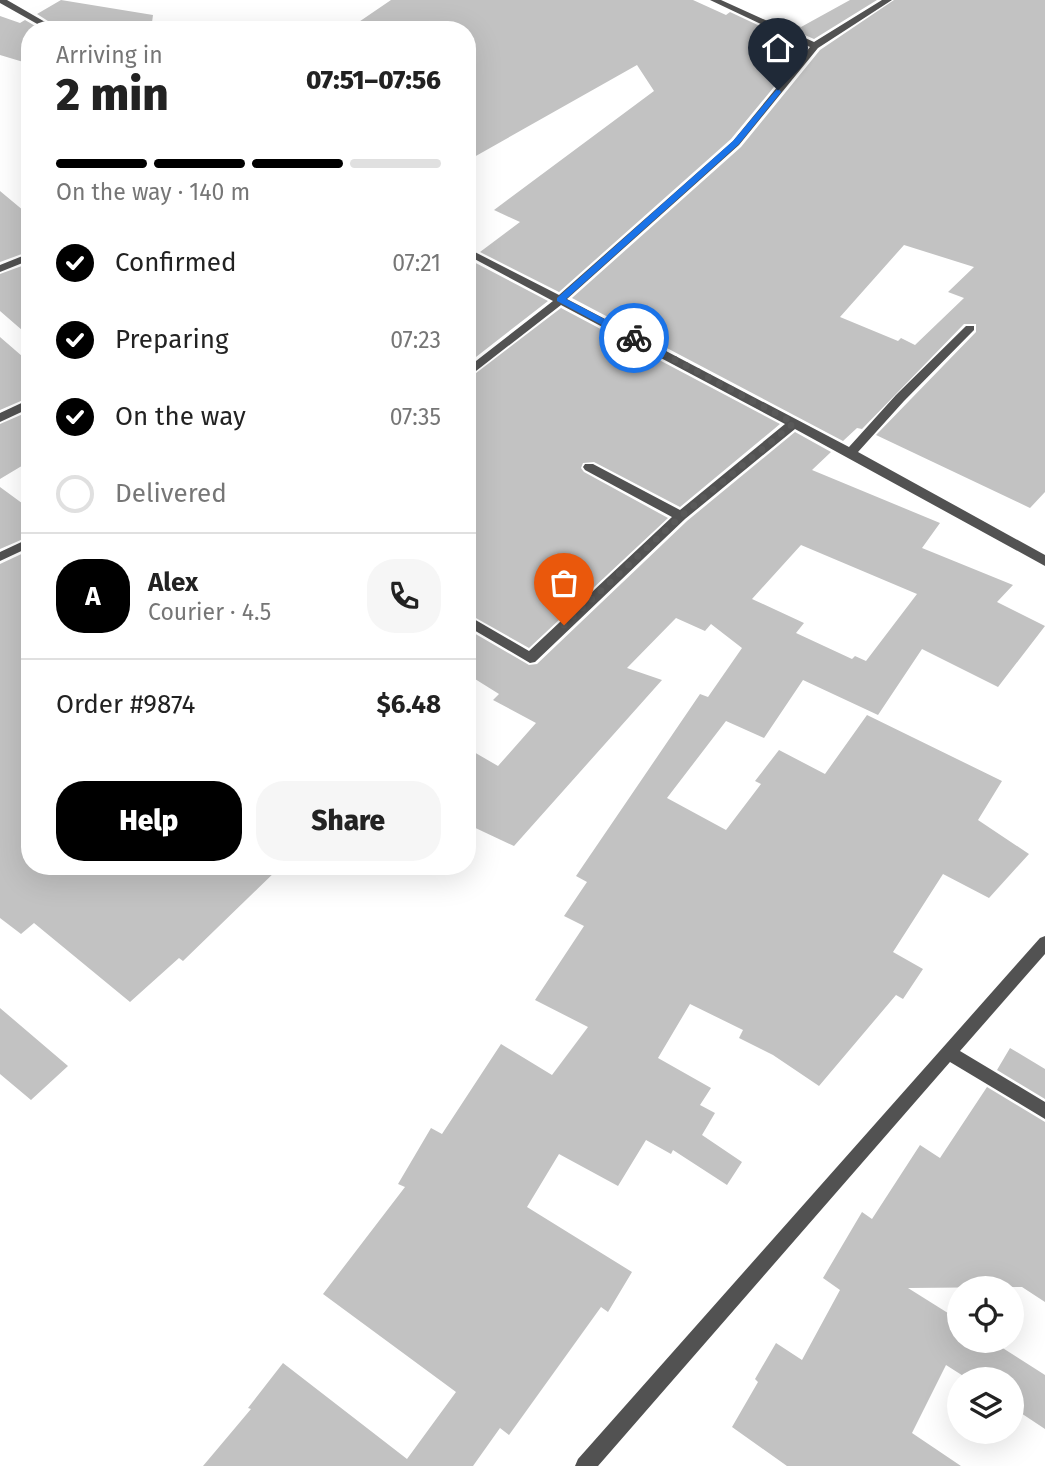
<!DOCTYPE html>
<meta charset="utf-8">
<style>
:root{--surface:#fff;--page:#f6f6f6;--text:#222;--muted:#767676;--line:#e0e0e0;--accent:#000}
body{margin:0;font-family:"Fira Sans",sans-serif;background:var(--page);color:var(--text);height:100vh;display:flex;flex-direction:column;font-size:26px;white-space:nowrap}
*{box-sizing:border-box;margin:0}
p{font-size:23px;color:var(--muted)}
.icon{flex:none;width:38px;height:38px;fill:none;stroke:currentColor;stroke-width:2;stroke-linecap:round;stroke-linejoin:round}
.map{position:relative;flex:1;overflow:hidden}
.drawer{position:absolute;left:21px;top:21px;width:455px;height:854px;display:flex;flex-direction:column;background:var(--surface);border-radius:28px;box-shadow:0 7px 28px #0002}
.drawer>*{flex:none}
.fabs{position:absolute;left:947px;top:1276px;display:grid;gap:14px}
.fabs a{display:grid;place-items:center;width:77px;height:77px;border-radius:50%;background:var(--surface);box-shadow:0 7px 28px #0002;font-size:35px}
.pin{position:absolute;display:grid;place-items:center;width:60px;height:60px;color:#fff;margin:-72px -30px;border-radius:50% 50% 50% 0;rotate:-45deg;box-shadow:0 0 7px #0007}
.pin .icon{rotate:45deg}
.courier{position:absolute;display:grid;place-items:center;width:70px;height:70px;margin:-35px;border:5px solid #1a73e8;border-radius:50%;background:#fff;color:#222;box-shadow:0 2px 9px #0007}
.head em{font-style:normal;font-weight:800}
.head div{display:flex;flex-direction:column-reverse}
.head{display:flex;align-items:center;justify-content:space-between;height:119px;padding:0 35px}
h1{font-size:46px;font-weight:800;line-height:52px}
.bar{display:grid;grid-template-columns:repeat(4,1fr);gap:10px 7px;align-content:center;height:84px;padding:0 35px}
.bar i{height:9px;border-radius:5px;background:var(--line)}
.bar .on{background:var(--accent)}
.bar p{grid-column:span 4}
.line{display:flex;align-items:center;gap:18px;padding:0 35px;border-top:2px solid var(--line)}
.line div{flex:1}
.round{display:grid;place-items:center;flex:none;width:74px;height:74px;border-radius:28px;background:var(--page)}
ol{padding:0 35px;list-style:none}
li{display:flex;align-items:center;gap:21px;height:77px}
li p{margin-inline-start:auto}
li .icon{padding:7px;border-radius:50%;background:var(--accent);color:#fff;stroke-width:4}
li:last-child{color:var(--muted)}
li i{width:38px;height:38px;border:4px solid var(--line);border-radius:50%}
.primary-button{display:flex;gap:14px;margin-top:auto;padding:14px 35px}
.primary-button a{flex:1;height:80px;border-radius:28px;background:var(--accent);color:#fff;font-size:28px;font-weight:800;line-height:80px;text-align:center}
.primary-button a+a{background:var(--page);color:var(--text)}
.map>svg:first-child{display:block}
.building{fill:#c2c2c2;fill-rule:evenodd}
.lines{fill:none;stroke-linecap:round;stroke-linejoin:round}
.minor{fill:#525252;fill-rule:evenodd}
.route{fill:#1a73e8}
.done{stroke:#595959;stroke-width:7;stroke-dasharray:0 12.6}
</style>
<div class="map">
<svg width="1045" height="1466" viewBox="0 0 1045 1466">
<rect width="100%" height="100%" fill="#fff"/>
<!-- building -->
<path class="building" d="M 61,0 L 153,15 L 151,30 L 62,30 L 37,14 Z
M 391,0 L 693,0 L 726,15 L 730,12 L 806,48 L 731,139 L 559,292 L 480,252 L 520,222 L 494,210 L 654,91 L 637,65 L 467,161 L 467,30 L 347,30 Z
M 850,0 L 877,0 L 814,39 L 791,29 L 797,25 L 801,27 Z
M 894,0 L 1045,0 L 1045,492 L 1030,508 L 876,435 L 976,332 L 976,324 L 964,324 L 862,429 L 857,428 L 843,441 L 572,298 L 741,147 L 820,50 ZM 904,245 L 974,267 L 948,292 L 964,298 L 915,345 L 901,338 L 898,341 L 840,317 Z
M 0,16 L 20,23 L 25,20 L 42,30 L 30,30 L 30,64 L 0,55 Z
M 0,191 L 30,216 L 30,251 L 0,262 Z
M 470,260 L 548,301 L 467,364 L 467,262 Z
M 30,263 L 30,337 L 0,311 L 0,274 Z
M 561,308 L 780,424 L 680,507 L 594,462 L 583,463 L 581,468 L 584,472 L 668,518 L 529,648 L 467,613 L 467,380 Z
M 0,337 L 30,363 L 30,397 L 0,410 Z
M 30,411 L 30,461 L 0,479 L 0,424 Z
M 795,432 L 831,452 L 812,470 L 940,523 L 922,548 L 1013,585 L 997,602 L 1045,626 L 998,687 L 922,649 L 878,715 L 803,680 L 764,738 L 726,721 L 667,798 L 726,830 L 761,784 L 755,781 L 779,750 L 825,774 L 867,715 L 1002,781 L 978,820 L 1029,854 L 989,898 L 943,874 L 893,952 L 923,969 L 903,999 L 896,995 L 819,1086 L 773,1055 L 739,1038 L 743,1030 L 690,1004 L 658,1058 L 711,1088 L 700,1105 L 715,1113 L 702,1135 L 742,1162 L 727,1185 L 673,1150 L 671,1154 L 646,1140 L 618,1186 L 559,1154 L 527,1207 L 632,1272 L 608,1312 L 601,1307 L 509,1435 L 500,1428 L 473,1466 L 203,1466 L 251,1409 L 248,1408 L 283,1363 L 407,1459 L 456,1392 L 323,1294 L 405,1187 L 398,1184 L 431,1128 L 442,1134 L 501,1044 L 552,1075 L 588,1027 L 535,1000 L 584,926 L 564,916 L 587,882 L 576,876 L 700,694 L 708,697 L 742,648 L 711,624 L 705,631 L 676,618 L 627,668 L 662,680 L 514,846 L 467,824 L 467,748 L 498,766 L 536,723 L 493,700 L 499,694 L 467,674 L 467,629 L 529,665 L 537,664 L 687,521 ZM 801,545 L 917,594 L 866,661 L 855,656 L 852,659 L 796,633 L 804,623 L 752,599 Z
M 0,487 L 30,509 L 30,536 L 0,549 Z
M 30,550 L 30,866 L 281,866 L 183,961 L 179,958 L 130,1002 L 34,923 L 21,934 L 0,918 L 0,564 Z
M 0,1008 L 68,1066 L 31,1100 L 0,1074 Z
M 1010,1048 L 1045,1069 L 1045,1099 L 997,1070 Z
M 987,1087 L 1045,1122 L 1045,1302 L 1022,1287 L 908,1288 L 959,1320 L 959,1340 L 990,1340 L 1045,1375 L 1045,1429 L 1012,1407 L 1012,1379 L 968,1379 L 946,1365 L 912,1433 L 961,1466 L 787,1466 L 732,1427 L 758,1382 L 755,1379 L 776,1343 L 802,1360 L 840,1290 L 823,1278 L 862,1212 L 872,1219 L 920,1145 L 940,1158 Z"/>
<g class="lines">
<!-- minor -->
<path class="minor" d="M 0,0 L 7,0 L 59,30 L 48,30 L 0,3 Z
M 710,0 L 721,0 L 814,42 L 882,0 L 892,0 L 818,48 L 739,145 L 567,299 L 849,447 L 896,395 L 966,326 L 974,326 L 974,330 L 904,401 L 858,452 L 1045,555 L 1045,566 L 795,429 L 685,519 L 535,662 L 530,663 L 467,626 L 467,615 L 529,651 L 672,517 L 585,470 L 583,467 L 585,464 L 593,464 L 680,510 L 785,424 L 561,305 L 467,378 L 467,368 L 553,301 L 467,255 L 467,248 L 559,295 L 733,141 L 810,47 Z
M 30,253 L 30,260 L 0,272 L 0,265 Z
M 30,399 L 30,408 L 0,422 L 0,413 Z
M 30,538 L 30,547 L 0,561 L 0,552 Z
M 1045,936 L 1045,954 L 960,1051 L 1045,1102 L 1045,1119 L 950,1062 L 598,1466 L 575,1466 L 578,1459 L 1040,938 Z"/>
</g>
<!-- route -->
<path class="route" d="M 778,88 L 781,92 L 739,144 L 566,299 L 637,336 L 637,340 L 630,340 L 557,301 L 557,298 L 733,141 Z"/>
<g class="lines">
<!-- done -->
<path class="done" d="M 564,625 L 681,516 L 794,423 L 634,338"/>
</g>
</svg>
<div class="fabs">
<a><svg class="icon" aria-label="locate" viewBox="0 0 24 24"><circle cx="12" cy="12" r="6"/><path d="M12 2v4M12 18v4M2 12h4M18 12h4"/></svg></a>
<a><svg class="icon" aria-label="layers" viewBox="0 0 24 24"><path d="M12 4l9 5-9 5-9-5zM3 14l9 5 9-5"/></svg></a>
</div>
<div class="pin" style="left:564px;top:625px;background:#ea580c"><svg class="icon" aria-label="bag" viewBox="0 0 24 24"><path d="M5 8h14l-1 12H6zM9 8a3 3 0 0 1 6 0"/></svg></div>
<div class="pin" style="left:778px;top:90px;background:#1f2937"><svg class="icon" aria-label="home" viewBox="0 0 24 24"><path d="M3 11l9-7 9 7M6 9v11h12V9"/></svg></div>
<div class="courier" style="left:634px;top:338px"><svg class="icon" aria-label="bike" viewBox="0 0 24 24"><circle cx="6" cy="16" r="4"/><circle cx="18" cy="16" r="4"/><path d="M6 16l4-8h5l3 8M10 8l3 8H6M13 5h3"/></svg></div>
<section class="drawer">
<div class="head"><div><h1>2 min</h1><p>Arriving in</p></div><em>07:51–07:56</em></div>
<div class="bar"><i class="on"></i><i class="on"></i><i class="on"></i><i></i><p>On the way · 140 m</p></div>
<ol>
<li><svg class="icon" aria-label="check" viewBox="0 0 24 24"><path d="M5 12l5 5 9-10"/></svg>Confirmed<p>07:21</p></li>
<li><svg class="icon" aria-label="check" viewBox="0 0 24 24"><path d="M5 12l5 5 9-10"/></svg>Preparing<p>07:23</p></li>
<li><svg class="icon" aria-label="check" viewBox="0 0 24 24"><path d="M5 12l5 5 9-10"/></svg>On the way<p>07:35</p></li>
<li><i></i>Delivered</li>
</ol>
<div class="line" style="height:126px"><b class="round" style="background:var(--accent);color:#fff">A</b><div><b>Alex</b><p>Courier · 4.5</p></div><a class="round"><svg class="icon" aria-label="phone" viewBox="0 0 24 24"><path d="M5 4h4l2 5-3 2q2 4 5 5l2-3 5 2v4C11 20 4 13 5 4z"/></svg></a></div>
<div class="line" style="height:91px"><div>Order #9874</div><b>$6.48</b></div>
<div class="primary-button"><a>Help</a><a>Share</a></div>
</section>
</div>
